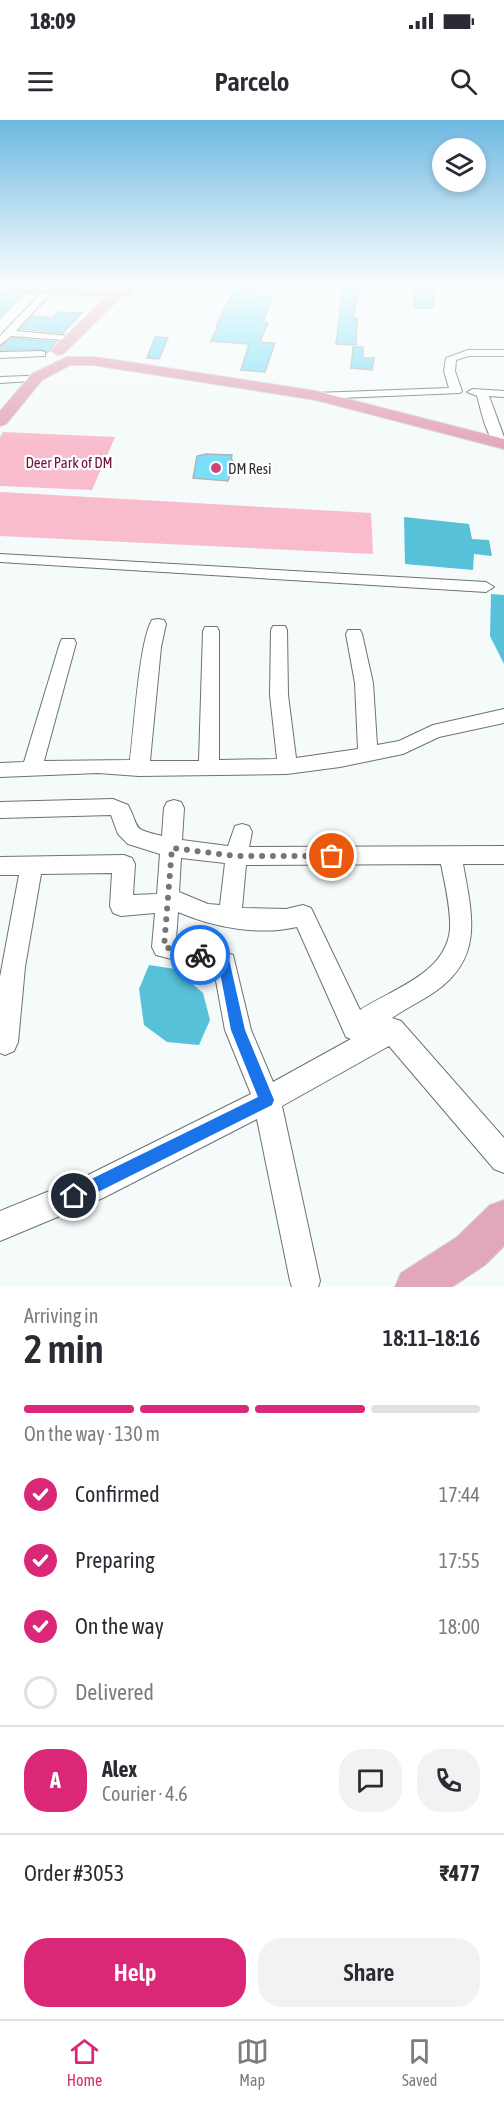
<!DOCTYPE html>
<meta charset="utf-8">
<style>
:root{--surface:#fff;--page:#f2f2f3;--text:#2b2b33;--muted:#7c7c81;--line:#e1e1e2;--accent:#db2777}
body{margin:0;font-family:"Asap Condensed",sans-serif;background:var(--page);color:var(--text);height:100vh;display:flex;flex-direction:column;font-size:22px;white-space:nowrap}
*{box-sizing:border-box;margin:0}
p{font-size:20px;color:var(--muted)}
.icon{flex:none;width:33px;height:33px;fill:none;stroke:currentColor;stroke-width:2;stroke-linecap:round;stroke-linejoin:round}
.map{position:relative;height:1167px;overflow:hidden}
.side{display:flex;flex-direction:column;background:var(--surface);flex:1}
.side>*{flex:none}
.controls{position:absolute;left:432px;top:18px;display:grid;gap:12px}
.controls a{display:grid;place-items:center;width:54px;height:54px;border-radius:50%;background:var(--surface);box-shadow:0 3px 9px #0003;font-size:30px}
.pin{position:absolute;display:grid;place-items:center;width:51px;height:51px;color:#fff;margin:-26px;border:3px solid #fff;border-radius:50%;box-shadow:0 2px 6px #0007}
.courier{position:absolute;display:grid;place-items:center;width:60px;height:60px;margin:-30px;border:4px solid #1a73e8;border-radius:50%;background:#fff;color:#222;box-shadow:0 2px 8px #0007}
.summary em{font-style:normal;font-weight:600}
.summary div{display:flex;flex-direction:column-reverse}
.summary{display:flex;align-items:center;justify-content:space-between;height:102px;padding:0 24px}
h1{font-size:39px;font-weight:600;line-height:45px}
.bar{display:grid;grid-template-columns:repeat(4,1fr);gap:9px 6px;align-content:center;height:72px;padding:0 24px}
.bar i{height:8px;border-radius:4px;background:var(--line)}
.bar .active{background:var(--accent)}
.bar p{grid-column:span 4}
.line{display:flex;align-items:center;gap:15px;padding:0 24px;border-top:2px solid var(--line)}
.line div{flex:1}
.round{display:grid;place-items:center;flex:none;width:63px;height:63px;border-radius:24px;background:var(--page)}
ol{padding:0 24px;list-style:none}
li{display:flex;align-items:center;gap:18px;height:66px}
li p{margin-inline-start:auto}
li .icon{padding:6px;border-radius:50%;background:var(--accent);color:#fff;stroke-width:4}
li:last-child{color:var(--muted)}
li i{width:33px;height:33px;border:3px solid var(--line);border-radius:50%}
.button{display:flex;gap:12px;margin-top:auto;padding:12px 24px}
.button a{flex:1;height:69px;border-radius:24px;background:var(--accent);color:#fff;font-size:24px;font-weight:600;line-height:69px;text-align:center}
.button a+a{background:var(--page);color:var(--text)}
.status{display:flex;justify-content:space-between;align-items:center;height:42px;padding:0 30px;background:var(--surface);direction:ltr}
.status svg{height:16px;fill:currentColor}
header{display:flex;justify-content:space-between;align-items:center;height:78px;padding:0 24px;background:var(--surface);font-size:27px;font-weight:600}
.tabs{display:flex;justify-content:space-around;align-items:center;height:84px;border-top:2px solid var(--line);background:var(--surface);font-size:16px;color:var(--muted)}
.tabs a{display:grid;justify-items:center;gap:3px}
.tabs .active{color:var(--accent)}
.map>svg:first-child{display:block}
.green{fill:#f8bccd}
.water{fill:#57c1da}
.building{fill:#78e0f9;stroke:#b0b5b6;stroke-width:1.5}
.lines{fill:none;stroke-linecap:round;stroke-linejoin:round}
.minor-casing{stroke:#6d7273;stroke-width:2}
.major-casing{stroke:#d5d6d6;stroke-width:2}
.minor{fill:#fff;fill-rule:evenodd}
.major{fill:#e3a7bb;fill-rule:evenodd}
.route{fill:#1a73e8}
.done{stroke:#747778;stroke-width:6;stroke-dasharray:0 10.8}
.poi-dot{fill:#ce4379;stroke:#fff;stroke-width:2}
.labels{text-anchor:middle;dominant-baseline:central;stroke-width:4.5;stroke-linejoin:round;paint-order:stroke}
.far-park-label{font-size:15px;fill:#700f3a;stroke:#fff}
.far-poi-label{font-size:15px;fill:#2f3132;stroke:#fff;text-anchor:start}
</style>
<div class="status"><b>18:09</b><svg viewBox="0 0 49 12"><path d="M0 12V9h3v3zM5 12V6h3v6zM10 12V3h3v9zM15 12V0h3v12zM26 1h20v11H26zM47 4h2v5h-2z"/></svg></div>
<header><svg class="icon" aria-label="menu" viewBox="0 0 24 24"><path d="M4 6h16M4 12h16M4 18h16"/></svg>Parcelo<svg class="icon" aria-label="search" viewBox="0 0 24 24"><circle cx="10" cy="10" r="6"/><path d="M15 15l6 6"/></svg></header>
<div class="map">
<svg width="504" height="1167" viewBox="0 0 504 1167">
<rect width="100%" height="100%" fill="#f5fafb"/>
<!-- green -->
<path class="green" d="M 3,312 L 115,317 L 92,370 L 0,366 L 0,317 Z
M 0,372 L 371,393 L 373,434 L 0,416 Z"/>
<!-- water -->
<path class="water" d="M 404,397 L 469,404 L 472,419 L 489,420 L 492,436 L 474,434 L 473,450 L 405,444 Z
M 491,474 L 504,475 L 504,544 L 490,516 Z
M 149,845 L 175,849 L 203,873 L 210,900 L 199,925 L 167,922 L 144,905 L 139,869 Z"/>
<!-- building -->
<path class="building" d="M 236,165 L 256,165 L 252,176 L 272,177 L 263,203 L 268,203 L 260,222 L 275,223 L 265,252 L 241,250 L 249,224 L 211,221 L 218,206 L 216,206 Z
M 343,165 L 360,165 L 353,198 L 357,198 L 356,225 L 336,224 Z
M 414,165 L 434,165 L 433,188 L 414,188 Z
M 0,174 L 22,175 L 0,199 Z
M 58,192 L 82,193 L 63,213 L 21,209 L 33,196 L 53,198 Z
M 155,217 L 168,218 L 159,239 L 147,238 Z
M 12,218 L 56,222 L 47,233 L 41,229 L 0,230 L 0,227 Z
M 353,227 L 363,227 L 363,238 L 374,238 L 372,250 L 351,248 Z
M 206,334 L 232,335 L 231,339 L 239,346 L 230,354 L 228,361 L 193,358 L 197,336 Z"/>
<g class="lines">
<defs>
<path id="minor" d="M 45,169 L 53,171 L 16,211 L 71,216 L 76,219 L 75,221 L 11,216 L 0,225 L 0,216 Z
M 468,230 L 504,230 L 504,236 L 469,236 L 456,240 L 455,251 L 462,271 L 460,273 L 316,279 L 310,276 L 316,273 L 449,268 L 444,251 L 446,238 Z
M 41,231 L 45,232 L 45,236 L 0,238 L 0,232 Z
M 27,256 L 31,257 L 31,261 L 0,263 L 0,257 Z
M 473,269 L 504,271 L 504,277 L 489,276 L 504,317 L 504,329 C 486,323 482,292 477,276 L 467,272 Z
M 0,434 L 486,462 L 494,467 L 486,472 L 0,442 Z
M 158,499 L 164,500 L 166,504 L 161,527 L 150,641 L 199,641 L 203,511 L 205,507 L 217,507 L 219,511 L 219,640 L 277,639 L 270,575 L 271,510 L 273,506 L 285,506 L 287,510 L 288,575 L 296,638 L 358,629 L 355,563 L 346,514 L 348,510 L 360,510 L 362,514 L 373,563 L 377,625 L 399,621 L 433,605 L 504,589 L 504,603 L 439,617 L 403,634 L 340,647 L 287,654 L 139,656 L 98,653 L 0,657 L 0,643 L 24,642 L 60,523 L 62,519 L 74,519 L 76,523 L 44,641 L 130,640 C 134,611 139,521 152,500 Z
M 113,679 L 128,685 C 141,710 130,708 162,716 L 164,688 L 167,682 L 174,680 L 181,682 L 184,688 L 182,720 L 228,726 L 235,706 L 242,704 L 249,706 L 252,712 L 249,727 L 504,726 L 504,744 L 463,744 C 472,794 484,837 436,871 C 422,881 406,888 392,898 L 401,901 L 504,1018 L 504,1053 L 494,1049 L 389,926 L 282,986 L 320,1161 L 318,1167 L 292,1167 L 290,1161 L 257,999 L 103,1078 L 0,1121 L 0,1091 L 84,1057 L 251,974 L 225,910 L 214,850 L 156,835 L 152,827 L 155,793 L 121,796 L 113,793 L 110,786 L 112,753 L 41,754 L 25,847 L 18,922 L 14,931 L 5,935 L 0,933 L 0,857 L 19,755 L 0,755 L 0,737 L 124,735 L 132,738 L 135,744 L 133,775 L 157,774 L 160,734 L 128,724 L 118,714 L 111,695 L 0,698 L 0,682 ZM 181,738 L 225,743 L 220,785 L 208,784 L 179,772 ZM 441,744 C 445,765 451,788 450,809 C 446,854 392,869 360,890 L 311,788 L 303,785 L 286,789 L 242,788 L 246,745 ZM 178,792 C 213,807 258,816 297,807 L 346,917 L 351,919 L 273,962 L 251,910 L 233,835 L 208,826 L 176,819 Z"/>
<path id="major" d="M 0,165 L 112,169 L 116,170 L 121,177 L 63,234 L 58,235 L 51,231 L 53,228 L 108,176 L 0,172 Z
M 132,165 L 146,165 L 129,176 L 121,176 L 121,170 Z
M 67,237 L 93,237 L 122,241 L 316,271 L 504,319 L 504,329 L 316,280 L 93,245 L 70,245 L 42,260 L 6,304 L 0,306 L 0,291 L 32,254 Z
M 504,1080 L 504,1126 L 485,1145 L 452,1167 L 395,1167 L 401,1153 L 457,1117 L 490,1085 Z"/>
</defs>
<!-- minor casing -->
<use href="#minor" class="minor-casing"/>
<!-- major casing -->
<use href="#major" class="major-casing"/>
<!-- minor -->
<use href="#minor" class="minor"/>
<!-- major -->
<use href="#major" class="major"/>
</g>
<!-- sky -->
<linearGradient id="sky" x2="0" y2="1"><stop stop-color="#6eb9e2"/><stop offset="0.5" stop-color="#fafdfd"/><stop offset="1" stop-color="#fafdfd" stop-opacity="0"/></linearGradient>
<rect width="504" height="328" fill="url(#sky)"/>
<!-- route -->
<path class="route" d="M 200,829 L 229,839 L 245,910 L 274,980 L 272,985 L 74,1084 L 69,1081 L 66,1076 L 69,1070 L 258,977 L 231,910 L 219,847 L 196,839 L 194,835 L 196,831 Z"/>
<g class="lines">
<!-- done -->
<path class="done" d="M 200,835 L 164,827 L 172,728 L 236,736 L 332,736"/>
</g>
<!-- markers -->
<circle class="poi-dot" cx="216" cy="348" r="6"/>
<g class="labels">
<!-- far-park labels -->
<g class="far-park-label">
<text x="69" y="342">Deer Park of DM</text>
</g>
<!-- far-poi labels -->
<g class="far-poi-label">
<text x="228" y="348">DM Resi</text>
</g>
</g>
</svg>
<div class="controls">
<a><svg class="icon" aria-label="layers" viewBox="0 0 24 24"><path d="M12 4l9 5-9 5-9-5zM3 14l9 5 9-5"/></svg></a>
</div>
<div class="pin" style="left:332px;top:736px;background:#ea580c"><svg class="icon" aria-label="bag" viewBox="0 0 24 24"><path d="M5 8h14l-1 12H6zM9 8a3 3 0 0 1 6 0"/></svg></div>
<div class="pin" style="left:74px;top:1076px;background:#1f2937"><svg class="icon" aria-label="home" viewBox="0 0 24 24"><path d="M3 11l9-7 9 7M6 9v11h12V9"/></svg></div>
<div class="courier" style="left:200px;top:835px"><svg class="icon" aria-label="bike" viewBox="0 0 24 24"><circle cx="6" cy="16" r="4"/><circle cx="18" cy="16" r="4"/><path d="M6 16l4-8h5l3 8M10 8l3 8H6M13 5h3"/></svg></div>
</div>
<section class="side">
<div class="summary"><div><h1>2 min</h1><p>Arriving in</p></div><em>18:11–18:16</em></div>
<div class="bar"><i class="active"></i><i class="active"></i><i class="active"></i><i></i><p>On the way · 130 m</p></div>
<ol>
<li><svg class="icon" aria-label="check" viewBox="0 0 24 24"><path d="M5 12l5 5 9-10"/></svg>Confirmed<p>17:44</p></li>
<li><svg class="icon" aria-label="check" viewBox="0 0 24 24"><path d="M5 12l5 5 9-10"/></svg>Preparing<p>17:55</p></li>
<li><svg class="icon" aria-label="check" viewBox="0 0 24 24"><path d="M5 12l5 5 9-10"/></svg>On the way<p>18:00</p></li>
<li><i></i>Delivered</li>
</ol>
<div class="line" style="height:108px"><b class="round" style="background:var(--accent);color:#fff">A</b><div><b>Alex</b><p>Courier · 4.6</p></div><a class="round"><svg class="icon" aria-label="chat" viewBox="0 0 24 24"><path d="M4 5h16v11H9l-5 4z"/></svg></a><a class="round"><svg class="icon" aria-label="phone" viewBox="0 0 24 24"><path d="M5 4h4l2 5-3 2q2 4 5 5l2-3 5 2v4C11 20 4 13 5 4z"/></svg></a></div>
<div class="line" style="height:78px"><div>Order #3053</div><b>₹477</b></div>
<div class="button"><a>Help</a><a>Share</a></div>
</section>
<nav class="tabs">
<a class="active"><svg class="icon" aria-label="home" viewBox="0 0 24 24"><path d="M3 11l9-7 9 7M6 9v11h12V9"/></svg>Home</a>
<a><svg class="icon" aria-label="map" viewBox="0 0 24 24"><path d="M3 6l6-2 6 2 6-2v14l-6 2-6-2-6 2zM9 4v14M15 6v14"/></svg>Map</a>
<a><svg class="icon" aria-label="saved" viewBox="0 0 24 24"><path d="M7 4h10v16l-5-4-5 4z"/></svg>Saved</a>
</nav>
